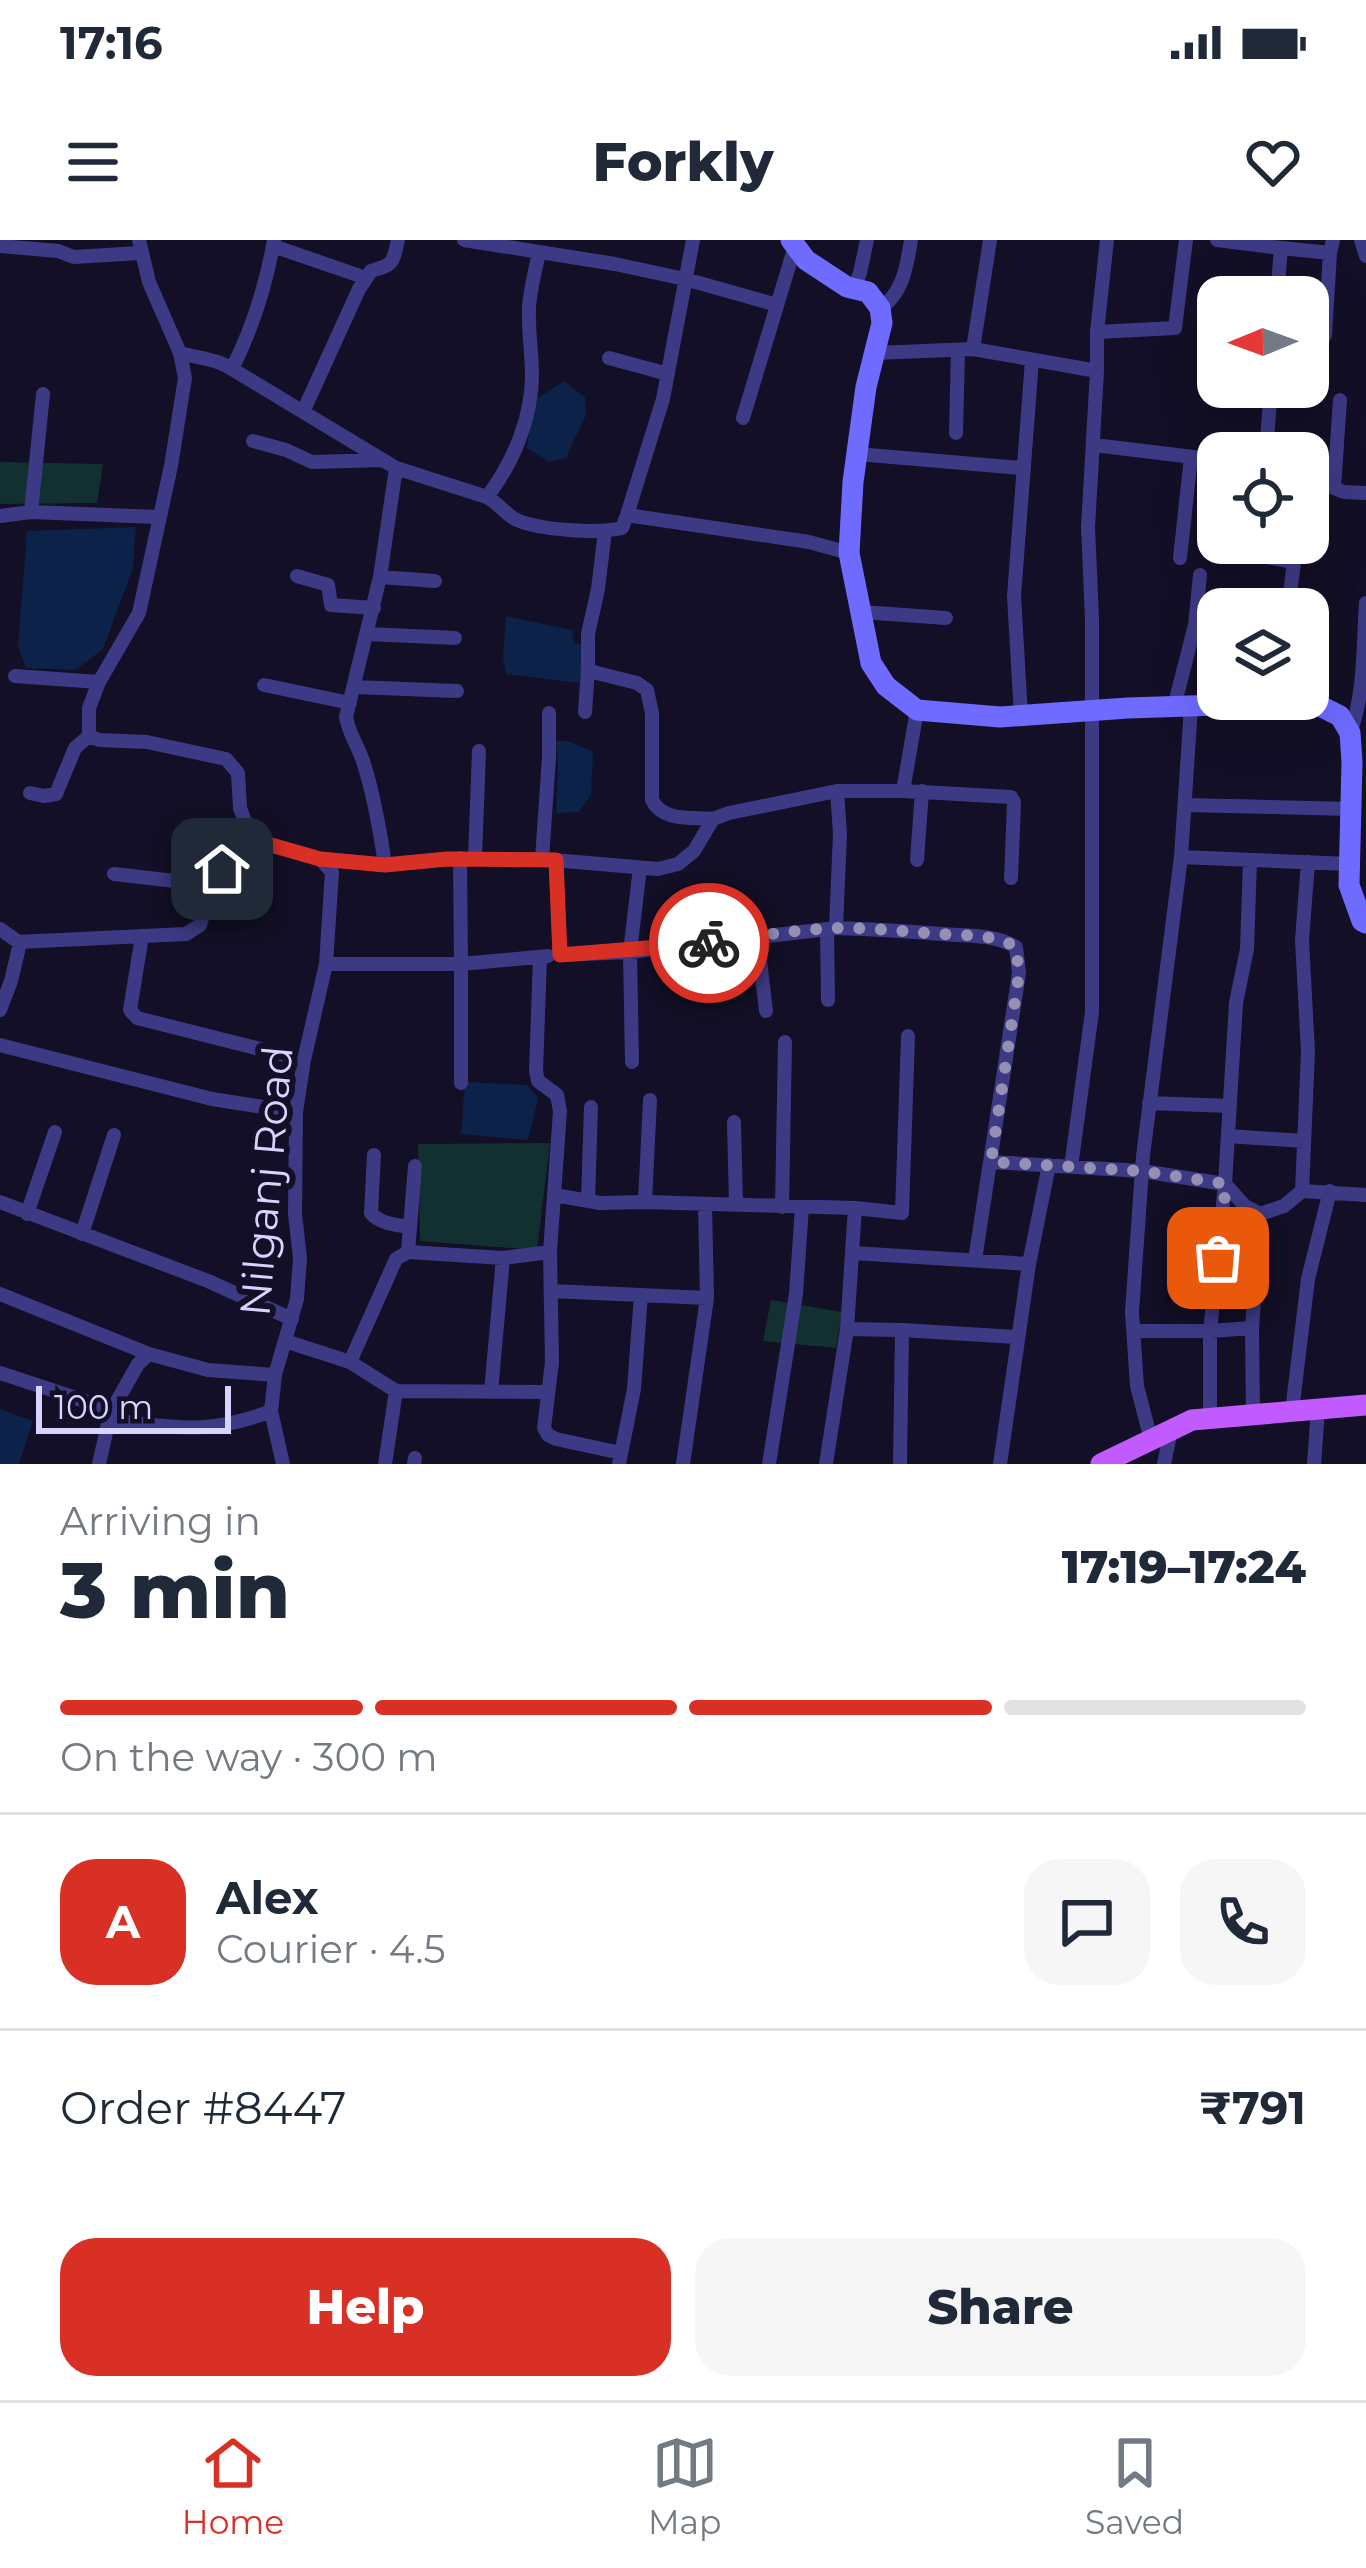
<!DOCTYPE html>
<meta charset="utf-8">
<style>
:root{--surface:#fff;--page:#f6f6f7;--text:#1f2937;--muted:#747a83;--line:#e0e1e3;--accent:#d93025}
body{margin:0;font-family:Montserrat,sans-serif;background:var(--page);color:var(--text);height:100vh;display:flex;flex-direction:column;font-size:45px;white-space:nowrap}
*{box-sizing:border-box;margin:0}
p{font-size:39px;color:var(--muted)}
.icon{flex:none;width:66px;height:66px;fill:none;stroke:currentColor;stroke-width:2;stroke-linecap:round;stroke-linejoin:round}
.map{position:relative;height:1224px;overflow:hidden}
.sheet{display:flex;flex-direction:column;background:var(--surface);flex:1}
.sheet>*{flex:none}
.needle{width:78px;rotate:269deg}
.controls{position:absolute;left:1197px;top:36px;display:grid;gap:24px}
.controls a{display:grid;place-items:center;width:132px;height:132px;border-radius:24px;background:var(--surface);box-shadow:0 12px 48px #0002;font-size:60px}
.scale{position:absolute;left:36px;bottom:30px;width:195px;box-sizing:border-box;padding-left:12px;border:6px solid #d9d4ff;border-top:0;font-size:33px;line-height:42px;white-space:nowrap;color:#d9d4ff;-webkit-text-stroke:9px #130f26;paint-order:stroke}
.pin{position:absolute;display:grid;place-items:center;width:102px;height:102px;color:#fff;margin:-51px;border-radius:24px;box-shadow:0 6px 18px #0006}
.courier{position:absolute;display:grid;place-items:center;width:120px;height:120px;margin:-60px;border:9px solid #d93025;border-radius:50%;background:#fff;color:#222;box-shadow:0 3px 15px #0007}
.headline em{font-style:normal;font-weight:800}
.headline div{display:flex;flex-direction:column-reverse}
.headline{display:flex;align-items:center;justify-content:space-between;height:204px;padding:0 60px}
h1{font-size:78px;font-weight:800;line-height:90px}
.bar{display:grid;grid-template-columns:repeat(4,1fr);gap:18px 12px;align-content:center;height:144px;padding:0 60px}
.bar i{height:15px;border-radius:9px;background:var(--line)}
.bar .on{background:var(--accent)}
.bar p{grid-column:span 4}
.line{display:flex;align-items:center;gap:30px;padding:0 60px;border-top:3px solid var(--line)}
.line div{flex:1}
.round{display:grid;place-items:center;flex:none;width:126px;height:126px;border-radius:36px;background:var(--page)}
.primary-button{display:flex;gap:24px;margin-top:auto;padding:24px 60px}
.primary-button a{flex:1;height:138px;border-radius:36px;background:var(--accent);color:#fff;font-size:48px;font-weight:800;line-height:138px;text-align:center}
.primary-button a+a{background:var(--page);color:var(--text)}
.status{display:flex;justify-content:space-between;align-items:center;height:84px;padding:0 60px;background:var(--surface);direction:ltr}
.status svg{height:33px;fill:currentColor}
header{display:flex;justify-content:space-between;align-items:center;height:156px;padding:0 60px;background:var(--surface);font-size:54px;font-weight:800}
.menu{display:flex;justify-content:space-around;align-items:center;height:168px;border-top:3px solid var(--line);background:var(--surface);font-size:33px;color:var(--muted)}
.menu a{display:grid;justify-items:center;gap:6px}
.menu .on{color:var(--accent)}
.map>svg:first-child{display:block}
.green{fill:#12302f}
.water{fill:#0c2248}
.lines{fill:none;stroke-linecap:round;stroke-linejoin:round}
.street{stroke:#3d3a85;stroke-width:14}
.secondary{stroke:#6f6bff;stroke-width:21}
.primary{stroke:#c25bff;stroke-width:21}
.done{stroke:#948fb3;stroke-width:12;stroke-dasharray:0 21.6}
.route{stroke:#d93025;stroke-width:15}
.labels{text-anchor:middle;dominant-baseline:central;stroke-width:12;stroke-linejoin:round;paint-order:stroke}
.street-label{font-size:42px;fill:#d9d4ff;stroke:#130f26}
</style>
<div class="status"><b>17:16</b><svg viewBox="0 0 49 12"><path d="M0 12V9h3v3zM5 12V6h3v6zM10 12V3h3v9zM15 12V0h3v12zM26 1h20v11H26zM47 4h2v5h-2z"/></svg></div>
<header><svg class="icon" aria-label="menu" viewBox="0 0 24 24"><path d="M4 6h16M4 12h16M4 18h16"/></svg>Forkly<svg class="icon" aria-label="heart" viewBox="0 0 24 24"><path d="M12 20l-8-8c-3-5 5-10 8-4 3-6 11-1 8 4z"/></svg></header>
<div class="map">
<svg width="1366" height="1224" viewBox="0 0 1366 1224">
<rect width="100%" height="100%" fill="#130f26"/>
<!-- green -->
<path class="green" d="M 0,222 L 103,224 L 97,263 L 0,264 Z
M 550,903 L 537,1010 L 420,1001 L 418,904 Z
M 771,1060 L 842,1072 L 836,1108 L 763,1101 Z"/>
<!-- water -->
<path class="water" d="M 564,141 L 585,157 L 586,175 L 566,218 L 549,222 L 527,208 L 532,162 Z
M 136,287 L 133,328 L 103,409 L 75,430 L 26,428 L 18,406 L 27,291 Z
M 506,376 L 572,390 L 574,403 L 584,405 L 579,443 L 506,434 L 503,416 Z
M 556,501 L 568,501 L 593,512 L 591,555 L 579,572 L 556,573 L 558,525 Z
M 465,842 L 527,845 L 538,858 L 528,900 L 461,894 Z
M 0,1169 L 33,1181 L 19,1224 L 0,1224 Z"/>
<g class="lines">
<!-- street -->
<path class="street" d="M 139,0 L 149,42 L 180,113 L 185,138 L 171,226 L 139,373 L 99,442 L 89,468 L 89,496 L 99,500 L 147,502 L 226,519 L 238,533 L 240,568 L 248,590 L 264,603 L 320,619 L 332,632 L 326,724 L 304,820 L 296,872 L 295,974 L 300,1018 L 297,1059 L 275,1135 L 271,1171 L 283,1224
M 464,0 L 615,24 L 685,39 L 777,65
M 990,0 L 973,109 L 1097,131 L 1097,92 L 1175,88 L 1186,0
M 1217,0 L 1281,8 L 1277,57
M 1361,0 L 1366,16
M 0,6 L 58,11 L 74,17 L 140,13
M 273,6 L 366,38
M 1281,8 L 1330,13 L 1333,0
M 853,49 L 860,33 L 867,0
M 880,68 C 903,54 907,25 911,0
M 1097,92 L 1107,0
M 1308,107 L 1321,101 L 1325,95 L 1330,13
M 180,113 C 197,118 212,118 227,126 L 396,228
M 875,113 L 973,109
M 609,118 L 668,134
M 232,129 C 253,87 266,46 274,0
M 303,172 L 359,49 L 371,31 C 394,24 392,25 398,0
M 743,178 L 795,6
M 956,193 L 958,110
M 253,201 L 286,210 L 312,222 L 381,220
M 1094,205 L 1218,220
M 1266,213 L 1271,147
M 857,214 L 1022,228
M 1308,238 L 1344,252 L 1366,253
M 1334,247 L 1340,160
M 487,257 C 513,223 532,178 532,135 C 532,112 528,91 529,68 C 530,50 535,31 539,13
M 31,272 L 43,154
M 627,275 L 663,159 L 693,0
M 0,276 L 31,272 L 158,277
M 605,291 L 598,349 L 588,394 L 588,427 L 593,432 L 637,443 L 647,450 L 652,473 L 652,560 C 663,582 691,577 713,579
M 1313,302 L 1318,241
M 1258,303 L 1256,315 L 1294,322 L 1288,369
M 1180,318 L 1191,217
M 297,336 L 328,345 L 331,365 L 374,368
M 380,337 L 435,341
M 862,372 L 946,378
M 368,394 L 455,398
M 15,436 L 99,442
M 264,445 L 350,463
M 355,447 L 457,451
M 1174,467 L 1195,385 L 1200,335
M 585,472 L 588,427
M 1021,476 L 1014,356 L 1032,120
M 1350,493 C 1365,454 1363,405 1366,363
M 903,551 L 1011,557 L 1014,562 L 1011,638
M 30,553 L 44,556 L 56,554 L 75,508 L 89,496
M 1186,565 L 1351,569
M 1181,617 L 1349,624
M 460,618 L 461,724 L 548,716
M 475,618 L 479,511
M 320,619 L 385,625 L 447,619 L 542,619 L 658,629 L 678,624 L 694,611 L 713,579 L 729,573 L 837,551 L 903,551 L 917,470
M 542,619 L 549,517 L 549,473
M 556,620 L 560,715 L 630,712 L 836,688 L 840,594 L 837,551
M 917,620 L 922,551
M 385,625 C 380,590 374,555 363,521 C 358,506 349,494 346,477 L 380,337 L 396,228 L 487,257 C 498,263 506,275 517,280 C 540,290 597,294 622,288 L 627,275 L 809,302 L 849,313
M 114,634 L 210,645
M 836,688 C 872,689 906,691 942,694 C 967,696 994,694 1016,707 L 1019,733 L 975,1020
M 0,689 L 20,703 L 11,741 L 0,770
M 827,689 L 828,760
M 757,695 L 766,771
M 142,696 L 130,770 L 137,778 L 304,820
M 18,702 L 186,694 L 200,685 L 214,637 L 264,603
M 540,717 L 536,831 L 538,841 L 557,855 L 560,871 L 554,955
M 326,724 L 461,724 L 461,843
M 0,805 L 212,859 L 296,872
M 632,822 L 630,712 L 640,628
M 1149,863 L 1230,866
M 734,882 L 736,964
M 1228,896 L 1304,901
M 374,915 L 371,973 C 380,984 397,985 410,987
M 991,922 L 1142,931 L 1225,944 L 1245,966 L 1260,974 L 1284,966 L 1302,951 L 1366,955
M 1071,927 L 1092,772 L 1092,379 L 1088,287 L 1097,131
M 1302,951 L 1308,812 L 1302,700 L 1308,622
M 588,961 L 591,867
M 0,962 L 208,1041 L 292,1079
M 645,962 L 650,860
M 705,965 L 707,1058
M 782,967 L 785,802
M 855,968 L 902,973 L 908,796
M 27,974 L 55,892
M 82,994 L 114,895
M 408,1012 L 415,926
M 550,1012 L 552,1122 L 544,1188 L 548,1195 L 556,1199 L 621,1213
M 853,1013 L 1029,1024 L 1000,1224
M 1029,1024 L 1049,925
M 551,1051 L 707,1058 L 683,1224
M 0,1054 L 149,1114
M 847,1089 L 902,1090 L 900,1224
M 902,1090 L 1016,1097
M 1134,1091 L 1210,1091 L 1252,1088
M 285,1101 L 350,1122 L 396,1019 L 408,1012 L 503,1018 L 550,1012 L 554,955 L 600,963 L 645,962 L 855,968 L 847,1089 L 826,1224
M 350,1122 L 396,1151 L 385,1224
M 0,1133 L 112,1170 L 138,1124 L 149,1114 L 208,1130 L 275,1135
M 396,1151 L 547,1152
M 491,1152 L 503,1018
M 1292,1171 L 1308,1039 L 1330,951
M 1253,1175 L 1252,1088 L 1260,974
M 1210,1179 L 1210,1091 L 1225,944 L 1236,763 L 1247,709 L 1250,620
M 109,1180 C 175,1187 207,1196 271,1171
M 1151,1200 L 1137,1146 L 1132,1072 L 1143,916 L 1181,617 L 1191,467
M 99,1224 L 110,1175
M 414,1224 L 415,1218
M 619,1224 L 634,1149 L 641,1055
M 769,1224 L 796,1054 L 802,967
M 1164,1224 L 1171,1190
M 1314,1224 L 1318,1169"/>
<!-- secondary -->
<path class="secondary" d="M 791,0 L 806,20 L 847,47 L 868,52 L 880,68 L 882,83 L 866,147 L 853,242 L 849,313 L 871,423 L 886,446 L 917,470 L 1000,477 L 1128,468 L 1277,463 L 1320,466 L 1340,476 L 1350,493 L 1352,522 L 1349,645 L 1362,681 L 1366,683"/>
<!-- primary -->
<path class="primary" d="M 1101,1224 L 1192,1180 L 1366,1165"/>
</g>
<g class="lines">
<!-- done -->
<path class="done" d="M 709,703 C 752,697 796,689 840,688 C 875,688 909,692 943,694 C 968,696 994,694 1016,707 L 1019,734 L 991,922 L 1142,931 L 1226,944 L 1218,1018"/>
<!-- route -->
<path class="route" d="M 222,629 L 264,603 L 320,619 L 385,625 L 447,619 L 556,620 L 560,715 L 709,703"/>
</g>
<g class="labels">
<!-- street labels -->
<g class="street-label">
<text transform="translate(266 941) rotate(-85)">Nilganj Road</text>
</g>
</g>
</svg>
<div class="controls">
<a><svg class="needle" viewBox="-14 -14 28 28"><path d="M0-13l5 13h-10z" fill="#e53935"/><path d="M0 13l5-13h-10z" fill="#747a83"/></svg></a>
<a><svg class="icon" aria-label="locate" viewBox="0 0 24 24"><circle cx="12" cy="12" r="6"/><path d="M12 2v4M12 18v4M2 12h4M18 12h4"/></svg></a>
<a><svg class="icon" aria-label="layers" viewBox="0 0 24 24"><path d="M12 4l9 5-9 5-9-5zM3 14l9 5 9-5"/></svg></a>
</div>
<div class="scale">100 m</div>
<div class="pin" style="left:1218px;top:1018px;background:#ea580c"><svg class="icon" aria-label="bag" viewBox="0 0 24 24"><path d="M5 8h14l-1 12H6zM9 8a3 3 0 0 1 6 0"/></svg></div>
<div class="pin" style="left:222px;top:629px;background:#1f2937"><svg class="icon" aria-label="home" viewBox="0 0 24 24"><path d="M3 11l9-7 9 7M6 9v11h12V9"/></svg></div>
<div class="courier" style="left:709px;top:703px"><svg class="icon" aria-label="bike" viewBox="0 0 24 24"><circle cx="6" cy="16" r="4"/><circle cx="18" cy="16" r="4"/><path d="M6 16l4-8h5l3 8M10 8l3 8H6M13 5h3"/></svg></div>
</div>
<section class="sheet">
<div class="headline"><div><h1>3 min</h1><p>Arriving in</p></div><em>17:19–17:24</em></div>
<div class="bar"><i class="on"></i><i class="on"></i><i class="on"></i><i></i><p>On the way · 300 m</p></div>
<div class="line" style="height:216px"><b class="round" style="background:var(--accent);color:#fff">A</b><div><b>Alex</b><p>Courier · 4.5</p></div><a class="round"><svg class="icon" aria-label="chat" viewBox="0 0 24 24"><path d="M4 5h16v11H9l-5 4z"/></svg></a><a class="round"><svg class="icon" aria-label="phone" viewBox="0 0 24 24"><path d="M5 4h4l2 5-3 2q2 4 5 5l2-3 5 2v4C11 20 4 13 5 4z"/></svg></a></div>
<div class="line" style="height:156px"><div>Order #8447</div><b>₹791</b></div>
<div class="primary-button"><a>Help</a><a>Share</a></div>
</section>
<nav class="menu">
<a class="on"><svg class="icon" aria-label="home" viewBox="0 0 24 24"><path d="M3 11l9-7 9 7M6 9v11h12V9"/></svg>Home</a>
<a><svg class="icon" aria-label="map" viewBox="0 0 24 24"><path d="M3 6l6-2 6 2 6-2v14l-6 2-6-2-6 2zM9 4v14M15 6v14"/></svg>Map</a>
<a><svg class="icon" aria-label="saved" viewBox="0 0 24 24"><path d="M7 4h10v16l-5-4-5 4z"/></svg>Saved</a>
</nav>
